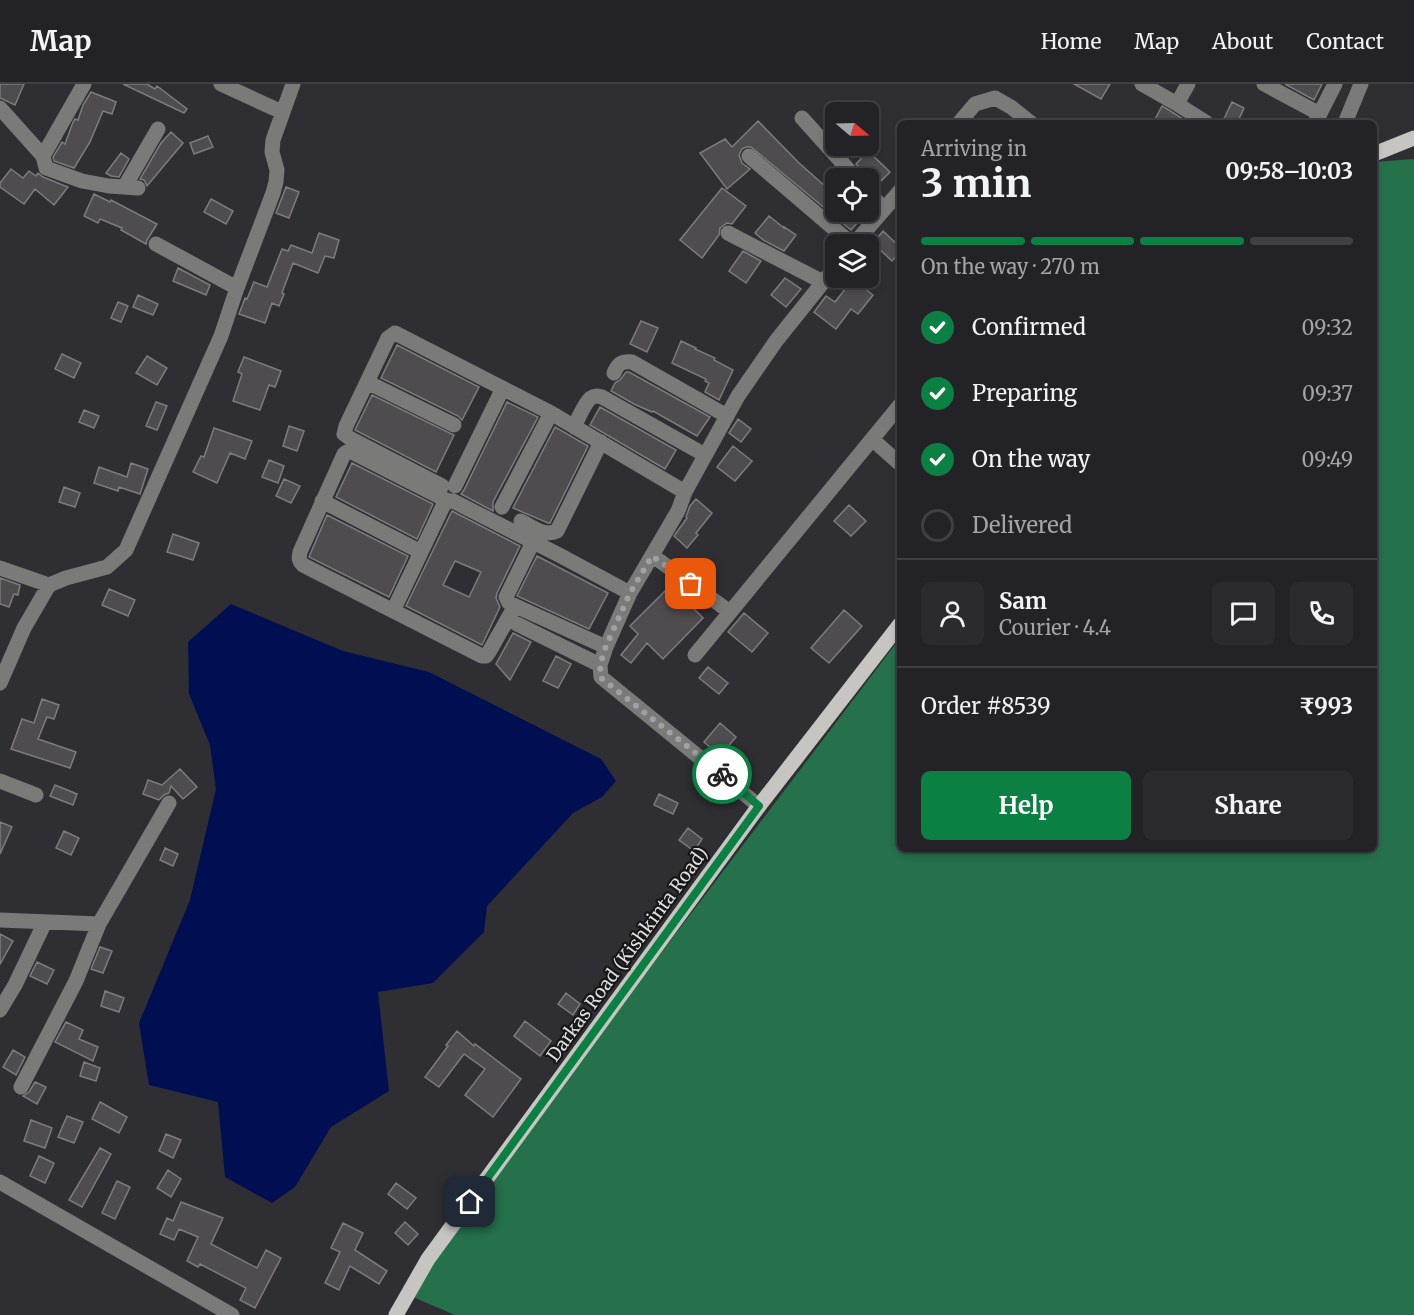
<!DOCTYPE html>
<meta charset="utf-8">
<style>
:root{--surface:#232226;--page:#2b2a2e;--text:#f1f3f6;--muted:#a3a4a7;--line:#403f43;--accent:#0b8043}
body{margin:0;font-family:Merriweather,serif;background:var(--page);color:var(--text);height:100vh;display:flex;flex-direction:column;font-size:22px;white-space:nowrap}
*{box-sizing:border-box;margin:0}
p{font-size:20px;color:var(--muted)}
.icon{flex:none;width:33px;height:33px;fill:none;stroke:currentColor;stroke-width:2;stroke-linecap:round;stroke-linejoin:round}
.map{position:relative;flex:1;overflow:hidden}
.side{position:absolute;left:897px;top:36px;width:480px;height:732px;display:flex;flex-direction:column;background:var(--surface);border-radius:9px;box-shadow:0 3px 9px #0003,0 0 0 2px var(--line)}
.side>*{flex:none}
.needle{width:39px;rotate:109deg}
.controls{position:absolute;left:825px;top:18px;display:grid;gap:12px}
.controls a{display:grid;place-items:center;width:54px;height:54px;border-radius:9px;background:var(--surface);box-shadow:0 3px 9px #0003,0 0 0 2px var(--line);font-size:30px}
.pin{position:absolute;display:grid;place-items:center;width:51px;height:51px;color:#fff;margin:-26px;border-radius:12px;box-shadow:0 3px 9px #0006}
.courier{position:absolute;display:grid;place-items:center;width:60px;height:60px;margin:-30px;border:4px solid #0b8043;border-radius:50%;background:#fff;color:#222;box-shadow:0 2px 8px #0007}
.head em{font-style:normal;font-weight:700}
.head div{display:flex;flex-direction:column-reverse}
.head{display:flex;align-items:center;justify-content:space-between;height:102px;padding:0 24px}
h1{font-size:39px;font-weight:700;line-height:45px}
.bar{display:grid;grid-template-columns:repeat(4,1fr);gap:9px 6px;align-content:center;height:72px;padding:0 24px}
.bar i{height:8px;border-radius:4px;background:var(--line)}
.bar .active{background:var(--accent)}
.bar p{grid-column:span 4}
.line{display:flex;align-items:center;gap:15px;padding:0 24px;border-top:2px solid var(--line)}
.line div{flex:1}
.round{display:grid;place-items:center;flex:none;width:63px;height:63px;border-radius:9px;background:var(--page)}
ol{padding:0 24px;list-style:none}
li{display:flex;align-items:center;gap:18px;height:66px}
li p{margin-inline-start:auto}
li .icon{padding:6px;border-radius:50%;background:var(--accent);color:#fff;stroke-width:4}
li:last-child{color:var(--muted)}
li i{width:33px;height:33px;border:3px solid var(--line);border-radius:50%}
.primary-button{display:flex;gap:12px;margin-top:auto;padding:12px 24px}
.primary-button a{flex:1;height:69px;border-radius:9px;background:var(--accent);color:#fff;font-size:24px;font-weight:700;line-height:69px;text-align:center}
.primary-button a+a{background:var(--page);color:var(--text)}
header{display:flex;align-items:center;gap:36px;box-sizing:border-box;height:84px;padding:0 30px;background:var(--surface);border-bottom:2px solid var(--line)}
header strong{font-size:28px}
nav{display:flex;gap:33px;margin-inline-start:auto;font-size:21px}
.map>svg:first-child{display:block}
.forest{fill:#24714b}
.water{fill:#000f51}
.building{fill:#4f4c50;stroke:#7e7b7f;stroke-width:1.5;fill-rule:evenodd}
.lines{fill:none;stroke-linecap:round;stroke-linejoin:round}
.minor{stroke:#7a7a78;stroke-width:15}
.major{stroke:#c6c5c1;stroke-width:15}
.done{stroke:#a1a0a4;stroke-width:6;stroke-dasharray:0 10.8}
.route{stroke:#0b8043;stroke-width:8}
.labels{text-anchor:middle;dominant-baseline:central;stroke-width:4.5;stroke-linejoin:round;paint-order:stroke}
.street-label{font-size:18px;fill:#dfdee1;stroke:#171718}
</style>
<header>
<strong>Map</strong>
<nav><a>Home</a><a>Map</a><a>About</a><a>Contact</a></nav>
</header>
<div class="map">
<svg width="1414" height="1231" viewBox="0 0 1414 1231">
<rect width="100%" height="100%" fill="#2f2e32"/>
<!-- forest -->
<path class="forest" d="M 1414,75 L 1414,1231 L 455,1231 L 406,1210 L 652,881 L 900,554 L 900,765 L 1374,765 L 1374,78 Z"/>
<!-- water -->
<path class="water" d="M 231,520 L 343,567 L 429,588 L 601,675 L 616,697 L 602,713 L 573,729 L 487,822 L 484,848 L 433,899 L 378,908 L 389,1007 L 331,1043 L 295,1103 L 272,1119 L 225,1093 L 218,1018 L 149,1001 L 139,939 L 190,816 L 216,705 L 210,661 L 189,610 L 188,558 Z"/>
<!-- building -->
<path class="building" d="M 0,0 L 24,0 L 15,21 L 0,14 Z
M 123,0 L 147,0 L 155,5 L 157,2 L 187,25 L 184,29 Z
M 1074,0 L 1110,0 L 1101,15 Z
M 1285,0 L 1322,0 L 1314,16 Z
M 91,8 L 116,18 L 112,30 L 103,27 L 90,58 L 74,84 L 54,77 L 53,73 L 62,58 L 65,60 L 73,38 L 75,35 L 78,36 L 83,21 Z
M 1232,18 L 1244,24 L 1237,39 L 1222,39 Z
M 1162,22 L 1172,28 L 1189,39 L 1153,39 Z
M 758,37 L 798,78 L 826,103 L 825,104 L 836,114 L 836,128 L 849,128 L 859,137 L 851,146 L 751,63 L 746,63 L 742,65 L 739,71 L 742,79 L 750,85 L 727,105 L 700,69 L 725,55 L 732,63 Z
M 171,48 L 183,59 L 147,102 L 144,96 L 140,95 L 161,59 Z
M 208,52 L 213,63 L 194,70 L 190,59 Z
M 868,67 L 890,88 L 876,102 L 868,97 L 868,94 L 865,94 L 864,88 L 856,80 Z
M 121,69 L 129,75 L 119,93 L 111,92 L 106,89 Z
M 11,85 L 23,94 L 29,87 L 36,92 L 38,89 L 43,93 L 68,103 L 54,121 L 35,105 L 24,120 L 0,103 L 0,99 Z
M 286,103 L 299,108 L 289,134 L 276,129 Z
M 722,104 L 746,122 L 732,140 L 727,139 L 720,144 L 719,151 L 702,174 L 680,156 Z
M 94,110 L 110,118 L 111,116 L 157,140 L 147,156 L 146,160 L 121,146 L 122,144 L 100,135 L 98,139 L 84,132 Z
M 211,115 L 233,127 L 226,140 L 204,128 Z
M 769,132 L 784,144 L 784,143 L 796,151 L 784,167 L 763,156 L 755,149 Z
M 883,147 L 900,163 L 900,168 L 892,177 L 873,159 Z
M 319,149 L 339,156 L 334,174 L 325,172 L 318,189 L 293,179 L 282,209 L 284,210 L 279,222 L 272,219 L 265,239 L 239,230 L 245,214 L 247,215 L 254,198 L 267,203 L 282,165 L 288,167 L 291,161 L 312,169 Z
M 743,167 L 761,177 L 746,199 L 729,187 Z
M 178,184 L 210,201 L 206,211 L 173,197 Z
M 785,194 L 801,205 L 786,223 L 771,211 Z
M 853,195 L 873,211 L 858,230 L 851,225 L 836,245 L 814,228 L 826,212 L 835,218 Z
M 138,211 L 158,220 L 153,231 L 133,223 Z
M 118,218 L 128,222 L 121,238 L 111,234 Z
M 641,237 L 658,244 L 647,268 L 630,260 Z
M 681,257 L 696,264 L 695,265 L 715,274 L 714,276 L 733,286 L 719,316 L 705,308 L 709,299 L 705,297 L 706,295 L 672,279 Z
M 397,261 L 479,303 L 462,336 L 458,332 L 381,294 Z
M 62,270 L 81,279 L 74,294 L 55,285 Z
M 147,272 L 167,284 L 157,301 L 136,289 Z
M 244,273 L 281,287 L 275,303 L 269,301 L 260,326 L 233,317 L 242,290 L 238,288 Z
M 626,288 L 629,288 L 710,333 L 697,352 L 653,327 L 652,328 L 634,320 L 611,307 L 615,299 L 620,296 Z
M 372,311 L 454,351 L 436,388 L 355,346 Z
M 156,318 L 167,322 L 157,346 L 146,342 Z
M 507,318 L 538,333 L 493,418 L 493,427 L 461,410 L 464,406 Z
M 600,323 L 676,366 L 665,385 L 590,341 Z
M 84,326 L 99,332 L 94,344 L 79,338 Z
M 738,335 L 751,345 L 741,358 L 729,349 Z
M 289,342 L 304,347 L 297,367 L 283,362 Z
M 555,343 L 588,362 L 550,439 L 548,439 L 513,424 Z
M 214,344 L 252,357 L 245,375 L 230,369 L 217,399 L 193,388 L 201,372 L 204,373 Z
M 733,362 L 752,377 L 735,397 L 717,383 Z
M 269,376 L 284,382 L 278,399 L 262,393 Z
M 131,379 L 148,385 L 140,410 L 119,403 L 118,407 L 94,399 L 99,383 L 127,393 Z
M 352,379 L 433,420 L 417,455 L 336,413 Z
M 284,395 L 300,402 L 291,419 L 276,412 Z
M 64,403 L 80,409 L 75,423 L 59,418 Z
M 696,415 L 712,429 L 696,449 L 698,451 L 687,464 L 674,452 L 687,434 L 686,433 L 690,422 Z
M 849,421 L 866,437 L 851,452 L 834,437 Z
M 452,427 L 520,462 L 497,509 L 496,514 L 500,523 L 482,561 L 406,522 ZM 455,477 L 481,488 L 469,513 L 443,501 Z
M 327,431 L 408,472 L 389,513 L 309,473 Z
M 173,450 L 199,459 L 193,476 L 167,468 Z
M 537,472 L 608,509 L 589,545 L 517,512 Z
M 0,494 L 20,501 L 18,511 L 14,510 L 9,523 L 0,520 Z
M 671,501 L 703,534 L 663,575 L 647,559 L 631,579 L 621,571 L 638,550 L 630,542 Z
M 109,505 L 135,516 L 128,532 L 102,521 Z
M 844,526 L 862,542 L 829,579 L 811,564 Z
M 744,529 L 768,549 L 752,568 L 728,548 Z
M 513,549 L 531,558 L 510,596 L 496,580 Z
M 556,572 L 571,580 L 558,604 L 543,597 Z
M 708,583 L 728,599 L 719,610 L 699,594 Z
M 42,615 L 59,621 L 54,635 L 47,633 L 38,655 L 76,668 L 70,684 L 11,665 L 22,635 L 34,639 Z
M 720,639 L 736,653 L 720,672 L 704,658 Z
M 180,685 L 197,703 L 183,715 L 171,702 L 169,709 L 164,711 L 159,716 L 143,710 L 148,696 L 162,701 Z
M 55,701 L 77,710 L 73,721 L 50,712 Z
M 659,710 L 678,719 L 673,730 L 654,721 Z
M 0,738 L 12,743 L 0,770 Z
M 688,744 L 702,755 L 694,767 L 679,756 Z
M 64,747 L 79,754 L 71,771 L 56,764 Z
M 165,764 L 178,770 L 173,782 L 160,776 Z
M 0,850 L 13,857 L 0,880 Z
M 100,863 L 112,867 L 103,889 L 91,885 Z
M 37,878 L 54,886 L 47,900 L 30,892 Z
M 105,907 L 124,914 L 119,928 L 101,922 Z
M 566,909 L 580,920 L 573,931 L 558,920 Z
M 525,937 L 551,957 L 540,972 L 514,952 Z
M 66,938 L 83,946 L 79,955 L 98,963 L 93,977 L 55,958 Z
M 457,947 L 474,962 L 475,960 L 521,995 L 493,1033 L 465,1011 L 485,985 L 464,970 L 439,1003 L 425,993 L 448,962 L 446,961 Z
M 13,966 L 25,973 L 16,991 L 3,983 Z
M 84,978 L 100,984 L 96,997 L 80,992 Z
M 35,998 L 46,1003 L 37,1020 L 23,1012 L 29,1008 Z
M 100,1018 L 127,1033 L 119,1049 L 92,1035 Z
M 67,1032 L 83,1038 L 74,1059 L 58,1053 Z
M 31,1036 L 52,1044 L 45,1064 L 24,1057 Z
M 166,1050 L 181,1056 L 173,1074 L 159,1067 Z
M 100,1064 L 111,1070 L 82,1123 L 69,1116 Z
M 39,1072 L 54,1079 L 45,1099 L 30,1092 Z
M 168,1086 L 181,1095 L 171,1113 L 157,1104 Z
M 117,1097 L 130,1103 L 115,1135 L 102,1129 Z
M 396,1099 L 416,1114 L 407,1125 L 388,1110 Z
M 181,1118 L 223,1134 L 211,1160 L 257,1184 L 266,1166 L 281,1174 L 255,1224 L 240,1216 L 246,1204 L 200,1180 L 198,1183 L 187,1177 L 198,1153 L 179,1145 L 174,1156 L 160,1150 L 167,1134 L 173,1137 Z
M 405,1138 L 418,1150 L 408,1161 L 395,1149 Z
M 343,1139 L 363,1149 L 355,1166 L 387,1187 L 379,1200 L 350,1182 L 339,1206 L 325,1199 L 340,1168 L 331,1164 Z"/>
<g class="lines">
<!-- minor -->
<path class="minor" d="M 221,0 L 282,28
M 1142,0 L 1177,20 L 1188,0
M 1264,0 L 1320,30
M 1177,20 L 1207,39
M 0,24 L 43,72 L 46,84 L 82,97 L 109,102 L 138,104
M 802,34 L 856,94
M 959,39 L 975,20 L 995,14 L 1011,23 L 1031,39
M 1315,39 L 1335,0
M 1345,39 L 1361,0
M 43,72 L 84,0
M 749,72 L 852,160
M 125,102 L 158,45
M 868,108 L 884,125
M 728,149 L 823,198
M 156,160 L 237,204
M 854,160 L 900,107
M 614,289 C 618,279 622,277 632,278 L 727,332
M 367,298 L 454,341
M 574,343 C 578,335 585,318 591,314 C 595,311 598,312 602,313 L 705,371
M 872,355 L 900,380
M 442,402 L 351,355 L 344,350 L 346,342 L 388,254 L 395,249 L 551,329 L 685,408
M 455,402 L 503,304
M 322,417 L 421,468
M 448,417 L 352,368 L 347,368 L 344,370 L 300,468 C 299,474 298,476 303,481 L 482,572 L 486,572 L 489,568 L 515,522
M 502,423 L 551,329
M 521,437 C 532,443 545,453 557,447 L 601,358
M 533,458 L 506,513 L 509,519 L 606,563
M 653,472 L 730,528
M 0,484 L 49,501
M 393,527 L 443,422 L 448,417 L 453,417 L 561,472 L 630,509
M 517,540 L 600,581
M 695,571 L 900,321
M 0,599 L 24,544 L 49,501 L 66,494 L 107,483 L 126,466 L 221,252 L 237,204 L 273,109 L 276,98 L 277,86 L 272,68 L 273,56 L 293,0
M 0,697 L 36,711
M 759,722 L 601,593 L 600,581 L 606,563 L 630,509 L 678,427 L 685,408 L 738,312 L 776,257 L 836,182
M 0,836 L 99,840 L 169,719
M 0,926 L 15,901 L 45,838
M 21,1003 L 76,897 L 99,840
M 0,1098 L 232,1231"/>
<!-- major -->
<path class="major" d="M 1374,70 L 1414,54
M 396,1231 L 428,1175 L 759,722 L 900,540"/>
</g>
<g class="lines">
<!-- done -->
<path class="done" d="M 691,500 L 652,472 L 630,509 L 606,562 L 600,581 L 601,594 L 722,690"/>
<!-- route -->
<path class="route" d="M 470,1118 L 759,722 L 722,690"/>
</g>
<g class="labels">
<!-- street labels -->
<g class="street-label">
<text transform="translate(627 870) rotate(-54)">Darkas Road (Kishkinta Road)</text>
</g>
</g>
</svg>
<div class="controls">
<a><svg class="needle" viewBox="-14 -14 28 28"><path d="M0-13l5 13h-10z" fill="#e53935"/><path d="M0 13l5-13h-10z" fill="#a3a4a7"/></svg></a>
<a><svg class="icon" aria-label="locate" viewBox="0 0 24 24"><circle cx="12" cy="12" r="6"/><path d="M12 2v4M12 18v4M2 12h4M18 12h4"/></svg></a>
<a><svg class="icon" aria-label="layers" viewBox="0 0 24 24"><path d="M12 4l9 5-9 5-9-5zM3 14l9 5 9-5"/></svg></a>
</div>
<div class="pin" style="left:691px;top:500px;background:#ea580c"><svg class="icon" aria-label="bag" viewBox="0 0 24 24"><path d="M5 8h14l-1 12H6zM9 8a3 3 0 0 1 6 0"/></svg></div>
<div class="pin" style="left:470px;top:1118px;background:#1f2937"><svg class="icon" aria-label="home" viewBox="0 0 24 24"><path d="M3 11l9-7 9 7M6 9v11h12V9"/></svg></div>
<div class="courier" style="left:722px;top:690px"><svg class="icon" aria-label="bike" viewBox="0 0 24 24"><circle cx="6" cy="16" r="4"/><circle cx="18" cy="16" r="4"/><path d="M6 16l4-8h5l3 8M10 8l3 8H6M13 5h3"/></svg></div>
<section class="side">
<div class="head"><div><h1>3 min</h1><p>Arriving in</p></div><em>09:58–10:03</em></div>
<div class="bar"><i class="active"></i><i class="active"></i><i class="active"></i><i></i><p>On the way · 270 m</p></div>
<ol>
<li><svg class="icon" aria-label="check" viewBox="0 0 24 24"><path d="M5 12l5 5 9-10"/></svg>Confirmed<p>09:32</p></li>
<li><svg class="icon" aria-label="check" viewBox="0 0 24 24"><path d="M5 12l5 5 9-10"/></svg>Preparing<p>09:37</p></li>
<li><svg class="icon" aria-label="check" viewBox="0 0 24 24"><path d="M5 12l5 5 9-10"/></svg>On the way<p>09:49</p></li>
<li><i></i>Delivered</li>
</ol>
<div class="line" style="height:108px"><a class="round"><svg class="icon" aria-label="person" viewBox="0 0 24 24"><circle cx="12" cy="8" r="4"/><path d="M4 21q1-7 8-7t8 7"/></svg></a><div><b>Sam</b><p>Courier · 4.4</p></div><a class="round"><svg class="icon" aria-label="chat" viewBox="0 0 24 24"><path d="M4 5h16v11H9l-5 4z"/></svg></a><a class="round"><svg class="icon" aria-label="phone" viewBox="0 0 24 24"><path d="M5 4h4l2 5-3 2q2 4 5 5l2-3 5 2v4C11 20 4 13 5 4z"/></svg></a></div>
<div class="line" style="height:78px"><div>Order #8539</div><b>₹993</b></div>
<div class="primary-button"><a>Help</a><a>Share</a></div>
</section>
</div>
